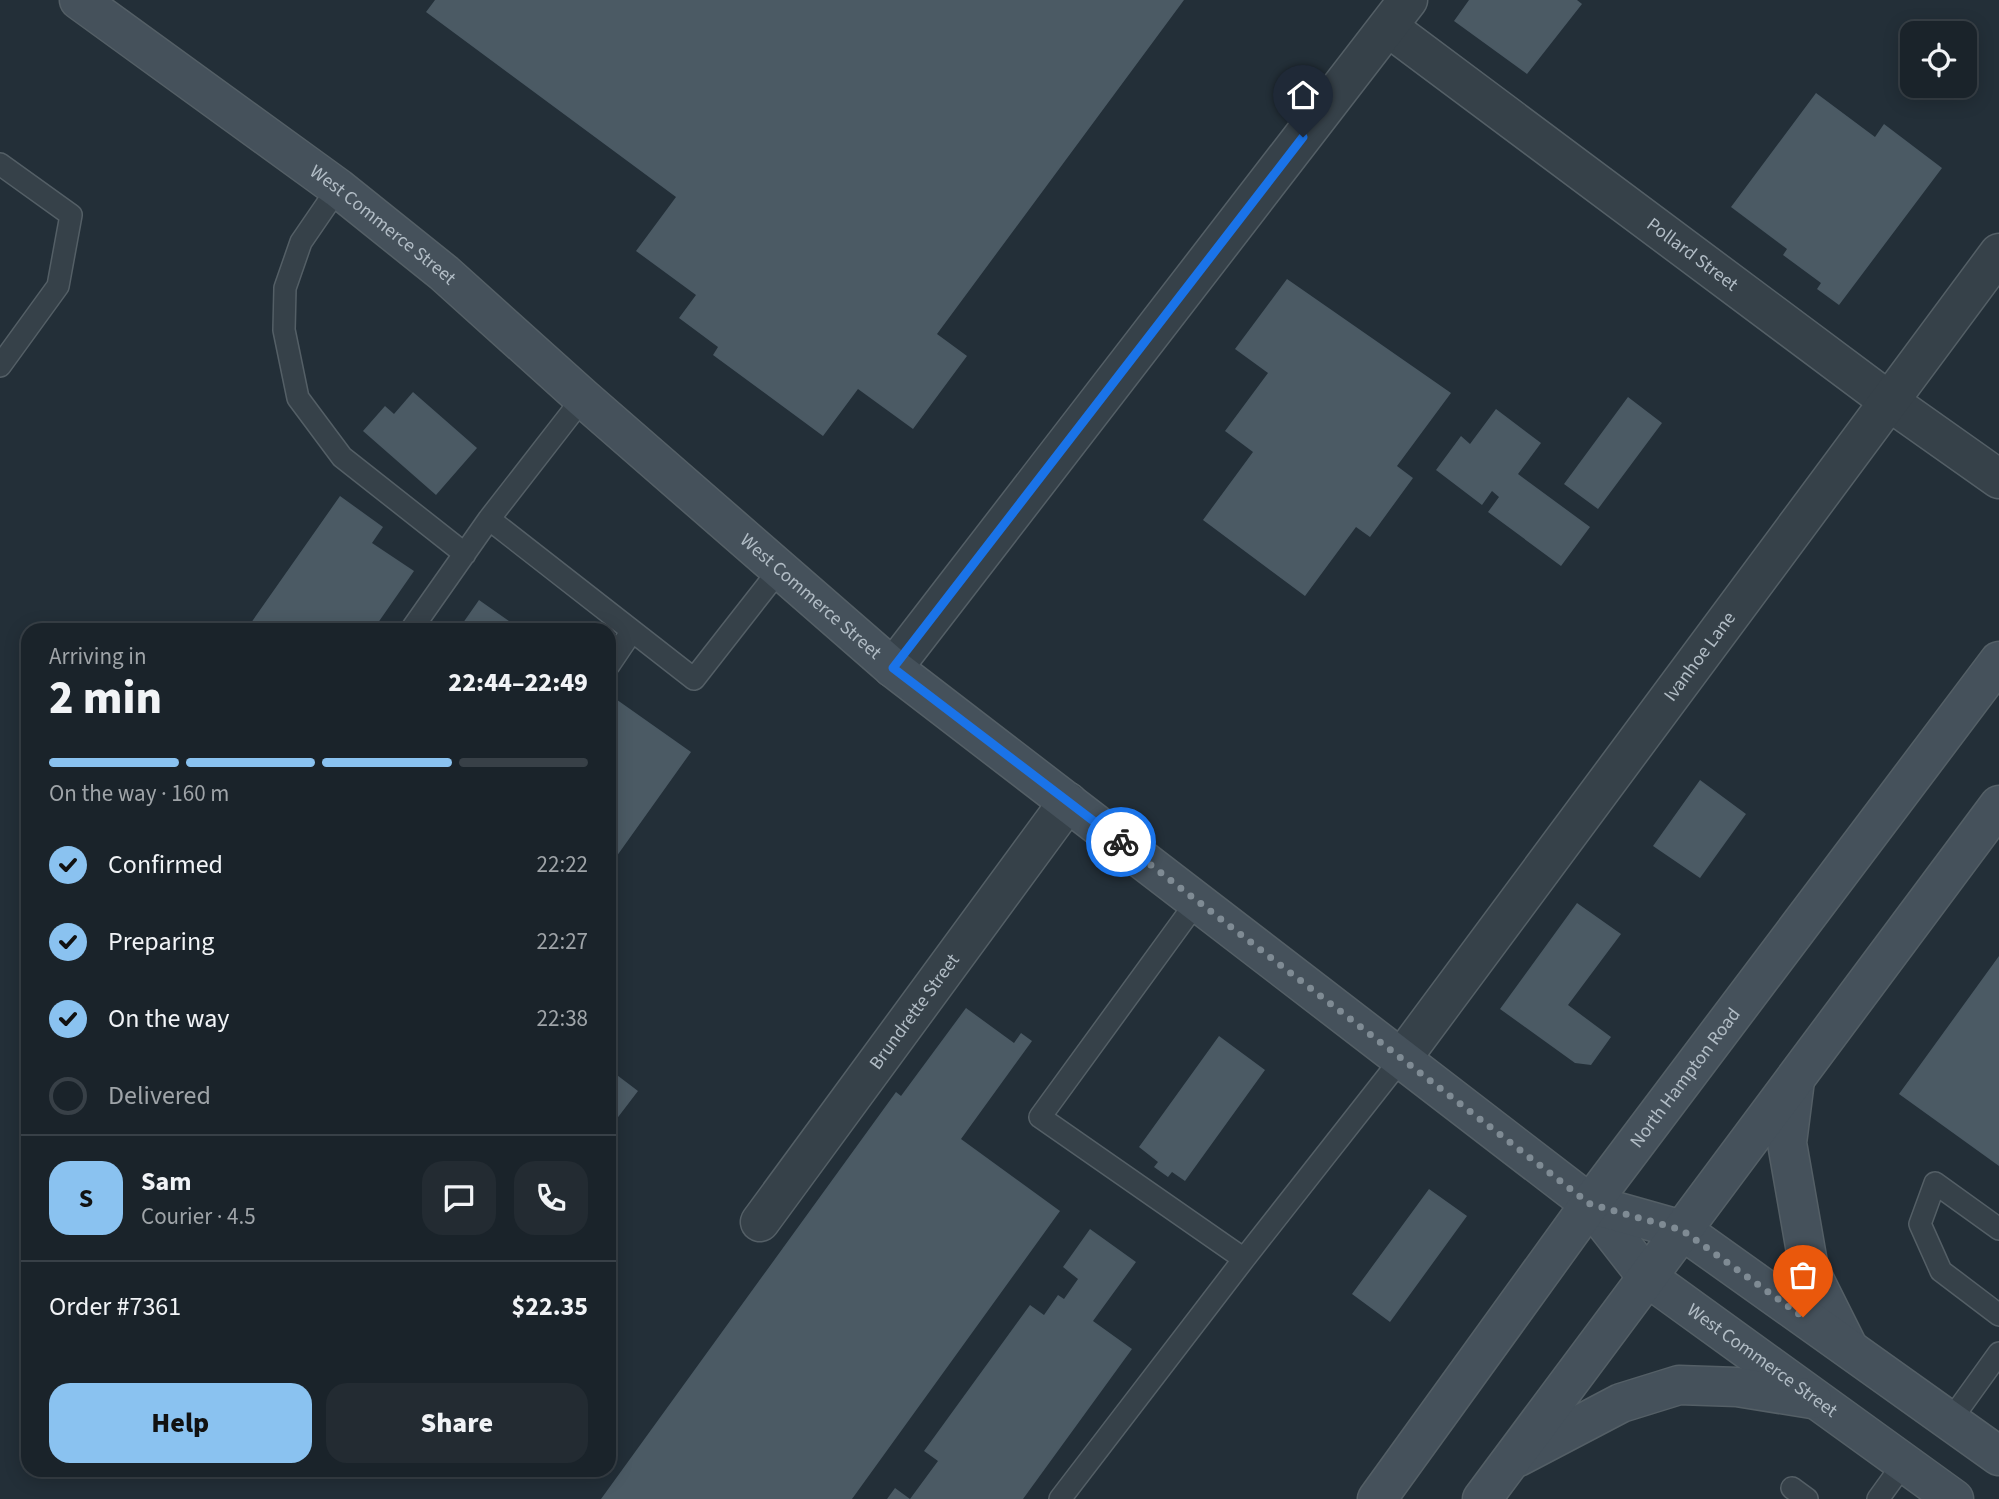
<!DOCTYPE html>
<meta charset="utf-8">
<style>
:root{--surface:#1a232a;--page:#232b32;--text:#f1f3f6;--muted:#9fa4a8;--line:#384047;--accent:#8ac2f0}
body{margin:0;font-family:"Source Sans 3",sans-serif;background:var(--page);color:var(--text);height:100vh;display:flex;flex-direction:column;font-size:26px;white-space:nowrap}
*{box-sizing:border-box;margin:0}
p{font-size:23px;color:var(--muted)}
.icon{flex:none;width:38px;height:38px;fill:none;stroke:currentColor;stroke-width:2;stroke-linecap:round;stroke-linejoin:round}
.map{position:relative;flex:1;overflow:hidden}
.panel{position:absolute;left:21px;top:623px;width:595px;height:854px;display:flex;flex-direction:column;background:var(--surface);border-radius:21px;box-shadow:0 4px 18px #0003,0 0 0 2px var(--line)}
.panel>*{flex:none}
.tools{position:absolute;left:1900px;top:21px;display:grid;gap:14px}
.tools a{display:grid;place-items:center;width:77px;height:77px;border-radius:14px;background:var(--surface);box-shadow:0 4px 18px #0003,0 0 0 2px var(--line);font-size:35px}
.pin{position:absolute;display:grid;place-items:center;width:60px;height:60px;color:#fff;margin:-72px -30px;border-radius:50% 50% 50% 0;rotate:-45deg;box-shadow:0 0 7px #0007}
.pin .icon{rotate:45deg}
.courier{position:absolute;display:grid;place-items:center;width:70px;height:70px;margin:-35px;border:5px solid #1a73e8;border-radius:50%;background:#fff;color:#222;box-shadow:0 2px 9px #0007}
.head em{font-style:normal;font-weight:800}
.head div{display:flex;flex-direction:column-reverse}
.head{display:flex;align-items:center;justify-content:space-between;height:119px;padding:0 28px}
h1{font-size:46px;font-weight:800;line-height:52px}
.bar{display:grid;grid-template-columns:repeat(4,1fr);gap:10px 7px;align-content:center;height:84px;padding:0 28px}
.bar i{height:9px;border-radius:5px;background:var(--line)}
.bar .on{background:var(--accent)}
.bar p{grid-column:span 4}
.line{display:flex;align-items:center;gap:18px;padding:0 28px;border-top:2px solid var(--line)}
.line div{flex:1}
.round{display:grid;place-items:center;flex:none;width:74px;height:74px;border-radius:21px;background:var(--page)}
ol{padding:0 28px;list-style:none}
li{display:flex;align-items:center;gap:21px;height:77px}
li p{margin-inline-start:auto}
li .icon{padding:7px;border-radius:50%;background:var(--accent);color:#111;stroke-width:4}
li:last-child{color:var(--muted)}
li i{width:38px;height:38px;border:4px solid var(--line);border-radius:50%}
.action{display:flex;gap:14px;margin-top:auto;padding:14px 28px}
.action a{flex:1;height:80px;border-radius:21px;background:var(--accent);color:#111;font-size:28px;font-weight:800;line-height:80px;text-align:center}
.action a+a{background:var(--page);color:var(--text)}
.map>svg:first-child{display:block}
.building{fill:#4b5a64}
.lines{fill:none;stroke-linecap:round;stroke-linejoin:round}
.lane-casing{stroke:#545f66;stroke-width:24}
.street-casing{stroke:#545f66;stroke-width:41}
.secondary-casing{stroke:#545f66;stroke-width:41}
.lane{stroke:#364149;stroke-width:21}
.street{stroke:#364149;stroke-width:38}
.secondary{stroke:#45515b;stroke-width:38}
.done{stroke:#7f8b94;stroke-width:7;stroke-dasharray:0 12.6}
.route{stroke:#1a73e8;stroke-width:9}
.labels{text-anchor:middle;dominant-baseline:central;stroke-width:5;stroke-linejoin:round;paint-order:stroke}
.street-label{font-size:19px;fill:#b1bcc5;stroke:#1c262d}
</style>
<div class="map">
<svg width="1999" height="1499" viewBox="0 0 1999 1499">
<rect width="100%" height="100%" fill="#232f38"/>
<!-- building -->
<path class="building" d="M 435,0 L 1184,0 L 937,334 L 967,356 L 913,429 L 858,389 L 823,436 L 713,355 L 718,347 L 679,318 L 696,295 L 636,251 L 676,197 L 426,12 Z
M 1469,0 L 1577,0 L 1582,4 L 1527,74 L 1454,21 Z
M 1816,93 L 1875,137 L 1884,124 L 1942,168 L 1839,305 L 1817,289 L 1821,283 L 1783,255 L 1787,249 L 1731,207 Z
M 1287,279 L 1451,393 L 1397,466 L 1413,478 L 1370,537 L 1356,527 L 1305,596 L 1203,520 L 1253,452 L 1225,431 L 1268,373 L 1235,349 Z
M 413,392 L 477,448 L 436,495 L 363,431 L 385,406 L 394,414 Z
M 1628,397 L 1662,423 L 1598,509 L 1564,484 Z
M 1496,409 L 1541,443 L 1518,474 L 1590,527 L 1561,566 L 1488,512 L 1499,497 L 1492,491 L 1482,505 L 1436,470 L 1461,436 L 1470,444 Z
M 340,496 L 383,527 L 372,543 L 414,571 L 373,630 L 246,630 Z
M 479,600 L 522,630 L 458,630 Z
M 613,697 L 691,752 L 609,867 L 609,703 Z
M 1700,780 L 1746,814 L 1700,878 L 1653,846 Z
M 1577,903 L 1621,934 L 1568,1005 L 1611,1037 L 1591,1065 L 1575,1063 L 1500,1009 Z
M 1999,956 L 1999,1166 L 1899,1094 Z
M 966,1008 L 1014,1043 L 1021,1033 L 1032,1041 L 961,1139 L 1060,1211 L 852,1499 L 601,1499 L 896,1092 L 901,1096 Z
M 1219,1036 L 1265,1070 L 1185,1181 L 1172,1172 L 1168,1177 L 1154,1167 L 1158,1162 L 1139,1147 Z
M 609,1069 L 638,1091 L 609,1129 Z
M 1429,1189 L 1467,1216 L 1390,1322 L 1352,1294 Z
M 1090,1229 L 1136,1262 L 1093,1321 L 1132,1349 L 1023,1499 L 887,1499 L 895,1488 L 910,1499 L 938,1461 L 924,1451 L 1030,1305 L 1044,1315 L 1058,1295 L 1064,1299 L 1078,1279 L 1063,1267 Z"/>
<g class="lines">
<defs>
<path id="lane" d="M 0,164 L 71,215 L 58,286 L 0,366
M 338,188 L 301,242 L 285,288 L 284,330 L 298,398 L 342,457 L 465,554
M 583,398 L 489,519 L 694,679 L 780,569
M 411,630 L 489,519
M 609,665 L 632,631
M 1198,900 L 1040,1117 L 1244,1259
M 1999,1229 L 1935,1183 L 1920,1224 L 1941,1271 L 1999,1315
M 1950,1421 L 1999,1353
M 1792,1488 L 1807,1499
M 1060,1499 L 1244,1259 L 1402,1058
M 1878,1499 L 1904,1463"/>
<g id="street">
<path id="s1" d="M 1388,27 L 1890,402 L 1999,479"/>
<path d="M 893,668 L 1408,0"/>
<path id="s2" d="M 1402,1058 L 1999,253"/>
<path id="s3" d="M 760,1222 L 1068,802"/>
</g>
<g id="secondary">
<path id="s4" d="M 79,0 L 338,188 L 444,273 L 583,398 L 893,668 L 1590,1204 L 1647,1277 L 1954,1499"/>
<path d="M 1795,1080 L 1787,1143 L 1809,1269 L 1847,1345"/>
<path d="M 1590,1204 L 1682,1230 L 1999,1456"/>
<path d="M 1518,1457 L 1621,1403 L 1679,1385 L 1737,1387 L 1812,1399"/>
<path id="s5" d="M 1377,1499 L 1590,1204 L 1999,661"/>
<path d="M 1482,1499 L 1999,805"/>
</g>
</defs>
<!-- lane casing -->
<use href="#lane" class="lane-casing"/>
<!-- street casing -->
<use href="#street" class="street-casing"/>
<!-- secondary casing -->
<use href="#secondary" class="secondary-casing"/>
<!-- lane -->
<use href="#lane" class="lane"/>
<!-- street -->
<use href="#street" class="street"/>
<!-- secondary -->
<use href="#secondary" class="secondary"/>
</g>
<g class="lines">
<!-- done -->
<path class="done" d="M 1121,842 L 1590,1204 L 1682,1230 L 1803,1317"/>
<!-- route -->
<path class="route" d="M 1121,842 L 893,668 L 1303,137"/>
</g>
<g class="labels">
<!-- street labels -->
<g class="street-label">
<text stroke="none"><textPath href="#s4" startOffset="378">West Commerce Street</textPath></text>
<text stroke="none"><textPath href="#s1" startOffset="380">Pollard Street</textPath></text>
<text stroke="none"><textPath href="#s4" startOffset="945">West Commerce Street</textPath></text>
<text stroke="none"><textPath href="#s2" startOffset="500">Ivanhoe Lane</textPath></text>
<text stroke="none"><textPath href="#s3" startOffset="261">Brundrette Street</textPath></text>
<text stroke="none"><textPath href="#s5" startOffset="522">North Hampton Road</textPath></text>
<text stroke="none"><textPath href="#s4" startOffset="2168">West Commerce Street</textPath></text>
</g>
</g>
</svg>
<div class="tools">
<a><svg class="icon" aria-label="locate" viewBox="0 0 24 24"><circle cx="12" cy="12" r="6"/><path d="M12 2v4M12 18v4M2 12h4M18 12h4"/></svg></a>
</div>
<div class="pin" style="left:1803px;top:1317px;background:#ea580c"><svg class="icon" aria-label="bag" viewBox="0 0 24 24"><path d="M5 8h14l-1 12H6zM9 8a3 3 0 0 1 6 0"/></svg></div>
<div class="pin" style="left:1303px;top:137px;background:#1f2937"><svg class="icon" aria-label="home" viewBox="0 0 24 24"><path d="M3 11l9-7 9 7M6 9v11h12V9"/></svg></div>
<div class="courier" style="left:1121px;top:842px"><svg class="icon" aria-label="bike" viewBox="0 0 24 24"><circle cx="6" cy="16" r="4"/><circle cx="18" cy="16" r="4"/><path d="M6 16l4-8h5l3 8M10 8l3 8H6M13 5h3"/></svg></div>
<section class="panel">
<div class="head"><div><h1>2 min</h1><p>Arriving in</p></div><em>22:44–22:49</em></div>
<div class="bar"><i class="on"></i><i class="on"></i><i class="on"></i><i></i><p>On the way · 160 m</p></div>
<ol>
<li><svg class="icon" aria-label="check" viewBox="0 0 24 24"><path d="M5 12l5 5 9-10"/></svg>Confirmed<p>22:22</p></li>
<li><svg class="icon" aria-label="check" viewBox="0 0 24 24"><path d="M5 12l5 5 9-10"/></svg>Preparing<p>22:27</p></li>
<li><svg class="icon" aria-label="check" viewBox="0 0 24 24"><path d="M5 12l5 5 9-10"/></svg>On the way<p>22:38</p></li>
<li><i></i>Delivered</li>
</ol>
<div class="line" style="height:126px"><b class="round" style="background:var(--accent);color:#111">S</b><div><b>Sam</b><p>Courier · 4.5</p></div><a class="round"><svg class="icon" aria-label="chat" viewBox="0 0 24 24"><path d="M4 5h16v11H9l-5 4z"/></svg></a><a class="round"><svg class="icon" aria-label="phone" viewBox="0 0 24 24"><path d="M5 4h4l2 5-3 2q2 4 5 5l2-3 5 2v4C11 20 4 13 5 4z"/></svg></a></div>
<div class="line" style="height:91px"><div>Order #7361</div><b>$22.35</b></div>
<div class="action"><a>Help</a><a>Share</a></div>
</section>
</div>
